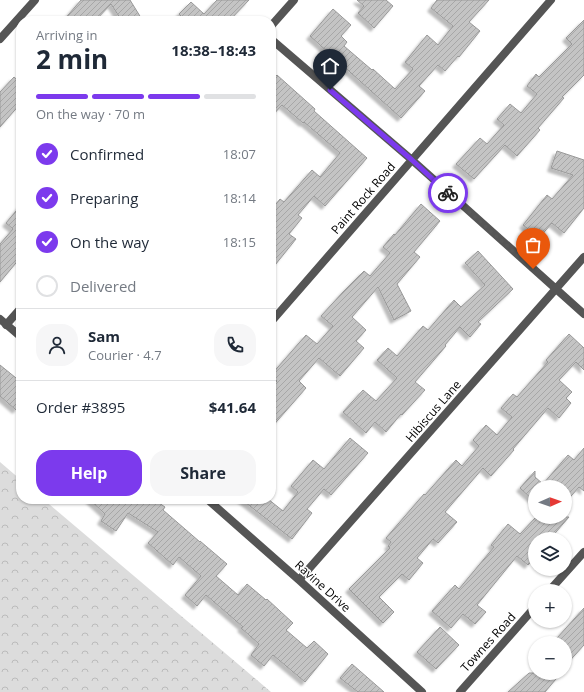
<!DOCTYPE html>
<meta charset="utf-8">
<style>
:root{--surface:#fff;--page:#f6f6f7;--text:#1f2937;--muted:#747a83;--line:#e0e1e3;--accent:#7c3aed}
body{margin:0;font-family:"Open Sans",sans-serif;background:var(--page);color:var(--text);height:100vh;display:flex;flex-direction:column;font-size:15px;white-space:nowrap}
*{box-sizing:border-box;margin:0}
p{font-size:13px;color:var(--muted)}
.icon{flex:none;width:22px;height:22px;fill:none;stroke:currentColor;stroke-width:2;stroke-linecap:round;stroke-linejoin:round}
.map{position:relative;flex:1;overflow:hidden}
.drawer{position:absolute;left:16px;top:16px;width:260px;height:488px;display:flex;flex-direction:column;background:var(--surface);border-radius:16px;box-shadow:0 1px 3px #0004}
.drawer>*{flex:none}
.needle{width:26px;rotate:88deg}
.controls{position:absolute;left:528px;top:480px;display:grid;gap:8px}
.controls a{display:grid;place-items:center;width:44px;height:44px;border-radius:50%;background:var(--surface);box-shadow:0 1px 3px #0004;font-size:20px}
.pin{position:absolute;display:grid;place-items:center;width:34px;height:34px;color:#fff;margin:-41px -17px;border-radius:50% 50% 50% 0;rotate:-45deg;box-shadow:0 0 4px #0007}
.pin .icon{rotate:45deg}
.courier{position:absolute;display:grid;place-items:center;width:40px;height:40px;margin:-20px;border:3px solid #7c3aed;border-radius:50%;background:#fff;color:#222;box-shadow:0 1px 5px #0007}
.head em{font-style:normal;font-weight:700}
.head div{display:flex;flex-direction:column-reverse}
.head{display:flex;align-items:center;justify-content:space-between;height:68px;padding:0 20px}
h1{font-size:26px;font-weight:700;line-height:30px}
.bar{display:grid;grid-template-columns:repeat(4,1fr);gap:6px 4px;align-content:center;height:48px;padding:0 20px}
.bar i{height:5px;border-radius:3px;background:var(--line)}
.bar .on{background:var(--accent)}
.bar p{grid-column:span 4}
.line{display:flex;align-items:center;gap:10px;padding:0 20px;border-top:1px solid var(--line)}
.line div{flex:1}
.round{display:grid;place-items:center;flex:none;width:42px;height:42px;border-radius:16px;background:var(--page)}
ol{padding:0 20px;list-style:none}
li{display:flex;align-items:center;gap:12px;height:44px}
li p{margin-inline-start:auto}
li .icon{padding:4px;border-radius:50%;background:var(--accent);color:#fff;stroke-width:4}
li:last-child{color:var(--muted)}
li i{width:22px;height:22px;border:2px solid var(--line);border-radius:50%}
.button{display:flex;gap:8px;margin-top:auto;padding:8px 20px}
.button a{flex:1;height:46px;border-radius:16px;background:var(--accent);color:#fff;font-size:16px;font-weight:700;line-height:46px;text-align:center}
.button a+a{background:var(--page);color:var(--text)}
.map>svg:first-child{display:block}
.forest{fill:url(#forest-crowns)}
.building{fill:url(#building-hatch);stroke:#999;filter:url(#shadow)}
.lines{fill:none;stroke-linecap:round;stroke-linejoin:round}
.minor{stroke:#555;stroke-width:8}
.done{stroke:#595959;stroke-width:4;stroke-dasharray:0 7.2}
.route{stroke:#7c3aed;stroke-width:5}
.labels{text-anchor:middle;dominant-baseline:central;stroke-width:3;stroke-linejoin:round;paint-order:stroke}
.street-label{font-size:12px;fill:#000;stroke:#fff}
</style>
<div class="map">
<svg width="584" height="692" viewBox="0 0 584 692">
<defs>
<pattern id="forest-crowns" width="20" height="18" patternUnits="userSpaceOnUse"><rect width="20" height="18" fill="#dcdcdc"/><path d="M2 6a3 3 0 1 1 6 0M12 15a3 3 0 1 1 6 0" fill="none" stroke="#bbb"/></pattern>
<pattern id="building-hatch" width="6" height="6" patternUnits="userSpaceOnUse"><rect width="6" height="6" fill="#c4c4c4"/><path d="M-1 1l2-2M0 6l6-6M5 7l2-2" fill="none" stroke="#a7a7a7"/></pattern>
<filter id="shadow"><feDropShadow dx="-3.5" dy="3.5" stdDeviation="1" flood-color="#0004"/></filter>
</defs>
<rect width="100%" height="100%" fill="#fff"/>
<!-- forest -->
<path class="forest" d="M 0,462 L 21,480 L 21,499 L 43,499 L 271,692 L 0,692 Z"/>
<!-- building -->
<path class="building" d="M 81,0 L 130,0 L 143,21 L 122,21 L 111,4 L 95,21 L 63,21 Z
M 217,0 L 249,0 L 229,21 L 186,21 L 179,14 L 191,2 L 204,14 Z
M 357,0 L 386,0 L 393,6 L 374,28 L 358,13 L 364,6 Z
M 437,0 L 489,0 L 469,22 L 480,31 L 459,57 L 458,56 L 445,71 L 438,65 L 419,86 L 425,91 L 401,118 L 310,36 L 333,9 L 351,25 L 341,36 L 347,42 L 344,46 L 372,70 L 373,69 L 395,89 L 413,69 L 405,62 L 427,35 L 438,45 L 453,26 L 431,8 Z
M 584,20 L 584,75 L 562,97 L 564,98 L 538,128 L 540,130 L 517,156 L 505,145 L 474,179 L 456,164 L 480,138 L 487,144 L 504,125 L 497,119 L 510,104 L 521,113 L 537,94 L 527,86 L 536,74 L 539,77 L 572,44 L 566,38 Z
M 277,75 L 315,109 L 314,111 L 367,158 L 325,206 L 314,196 L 298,215 L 302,218 L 289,234 L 296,239 L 271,270 L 271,210 L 280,199 L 284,202 L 312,170 L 320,177 L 340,153 L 304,122 L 303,123 L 282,105 L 271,117 L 271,81 Z
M 14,77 L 21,83 L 21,103 L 0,127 L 0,92 Z
M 557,151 L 584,160 L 584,208 L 564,233 L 552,223 L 539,238 L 523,225 L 547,195 L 552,199 L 573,175 L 551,168 Z
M 421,204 L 440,221 L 414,252 L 420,257 L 397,284 L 411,311 L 394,320 L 378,287 L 352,317 L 366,330 L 356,341 L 364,348 L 340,376 L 319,358 L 299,381 L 306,388 L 271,428 L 271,387 L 277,381 L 271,375 L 306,335 L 317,344 L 333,326 L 321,316 L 343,292 L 364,271 L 370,276 L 390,253 L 383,247 L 394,234 L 395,235 Z
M 21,205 L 21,257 L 0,282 L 0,244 L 13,229 L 6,223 Z
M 478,251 L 513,289 L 478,322 L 481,324 L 470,337 L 460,327 L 445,345 L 446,346 L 415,382 L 425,390 L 402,415 L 401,414 L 386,432 L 375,422 L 366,433 L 343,412 L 363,390 L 376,401 L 397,378 L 377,360 L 388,348 L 397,356 L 423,326 L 428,330 L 454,300 L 461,307 L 485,285 L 465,263 Z
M 569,334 L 584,348 L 584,370 L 576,362 L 559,380 L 572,392 L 566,398 L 571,403 L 559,418 L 548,408 L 513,449 L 514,450 L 491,476 L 483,468 L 445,512 L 457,522 L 438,543 L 433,539 L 417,558 L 423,563 L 409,580 L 402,574 L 379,597 L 394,612 L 383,623 L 349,589 L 390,548 L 388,546 L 391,542 L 386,538 L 424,494 L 425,495 L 456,460 L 462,466 L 479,446 L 473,440 L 486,425 L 497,435 L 512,417 L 501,408 L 513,394 L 517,397 L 548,362 L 546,360 Z
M 0,365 L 21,382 L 21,404 L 16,410 L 0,396 Z
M 350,438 L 368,453 L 331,495 L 324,489 L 307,509 L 312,513 L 292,539 L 241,499 L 268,499 L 283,511 L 298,492 L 291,486 L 313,460 L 324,469 Z
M 584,448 L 584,491 L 579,487 L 565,503 L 565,487 L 535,487 L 535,502 L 520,488 L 535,471 L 535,477 L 543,484 L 568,455 L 574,460 Z
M 89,499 L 153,499 L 165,507 L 163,510 L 200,542 L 200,541 L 227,564 L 216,576 L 238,595 L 247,584 L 266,600 L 267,599 L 293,623 L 286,630 L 307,648 L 314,641 L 328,654 L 305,682 L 273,655 L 264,666 L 251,655 L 259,644 L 241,628 L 243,627 L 206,595 L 197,606 L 185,595 L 201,576 L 179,557 L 173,565 L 148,543 L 158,532 L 128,513 L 116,531 L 101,521 L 105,514 Z
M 536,517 L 569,517 L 550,539 L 535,539 L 535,557 L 528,565 L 517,556 L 477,605 L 486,612 L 475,624 L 463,614 L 451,628 L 432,611 L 455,585 L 459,589 L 494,547 L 491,545 L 508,524 L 520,534 Z
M 584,608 L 584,645 L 565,666 L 565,643 L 562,643 L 557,638 Z
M 440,627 L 459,645 L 436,669 L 417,652 Z
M 352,664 L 384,692 L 358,692 L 340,678 Z
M 529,673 L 561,673 L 545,692 L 508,692 Z"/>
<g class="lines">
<!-- minor -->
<path class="minor" d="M 271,26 L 294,0
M 0,39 L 35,0
M 271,39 L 412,160 L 584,314
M 0,319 L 21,337
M 271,322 L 551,0
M 6,325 L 21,308
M 207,499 L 299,580 L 422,692
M 299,580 L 584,257
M 549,591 L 584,552
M 460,692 L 535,607"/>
</g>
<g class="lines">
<!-- done -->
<path class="done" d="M 448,193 L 533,269"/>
<!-- route -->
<path class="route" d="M 330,90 L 412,160 L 448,193"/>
</g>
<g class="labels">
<!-- street labels -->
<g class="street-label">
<text transform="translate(363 198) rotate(-49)">Paint Rock Road</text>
<text transform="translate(433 411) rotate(-49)">Hibiscus Lane</text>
<text transform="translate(323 586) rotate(42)">Ravine Drive</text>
<text transform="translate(488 642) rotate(-48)">Townes Road</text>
</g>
</g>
</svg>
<div class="controls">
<a><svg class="needle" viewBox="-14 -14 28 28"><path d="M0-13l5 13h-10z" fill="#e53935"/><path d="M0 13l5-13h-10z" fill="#747a83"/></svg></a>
<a><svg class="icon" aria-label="layers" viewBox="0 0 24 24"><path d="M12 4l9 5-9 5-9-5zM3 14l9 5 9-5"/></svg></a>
<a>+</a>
<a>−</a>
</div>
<div class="pin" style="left:533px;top:269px;background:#ea580c"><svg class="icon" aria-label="bag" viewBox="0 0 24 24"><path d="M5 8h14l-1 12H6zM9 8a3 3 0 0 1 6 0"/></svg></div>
<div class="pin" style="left:330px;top:90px;background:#1f2937"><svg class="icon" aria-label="home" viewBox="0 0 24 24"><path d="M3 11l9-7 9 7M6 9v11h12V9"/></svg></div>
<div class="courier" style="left:448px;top:193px"><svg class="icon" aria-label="bike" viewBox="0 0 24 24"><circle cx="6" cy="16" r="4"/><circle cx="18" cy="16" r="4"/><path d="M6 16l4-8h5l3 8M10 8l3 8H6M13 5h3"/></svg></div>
<section class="drawer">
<div class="head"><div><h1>2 min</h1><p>Arriving in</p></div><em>18:38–18:43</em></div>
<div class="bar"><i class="on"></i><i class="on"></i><i class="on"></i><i></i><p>On the way · 70 m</p></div>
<ol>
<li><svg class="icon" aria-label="check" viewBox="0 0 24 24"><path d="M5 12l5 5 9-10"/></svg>Confirmed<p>18:07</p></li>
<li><svg class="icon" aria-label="check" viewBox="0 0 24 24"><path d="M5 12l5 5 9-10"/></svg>Preparing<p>18:14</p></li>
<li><svg class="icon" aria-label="check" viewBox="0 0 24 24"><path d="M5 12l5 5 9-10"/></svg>On the way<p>18:15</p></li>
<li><i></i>Delivered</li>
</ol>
<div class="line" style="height:72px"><a class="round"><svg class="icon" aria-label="person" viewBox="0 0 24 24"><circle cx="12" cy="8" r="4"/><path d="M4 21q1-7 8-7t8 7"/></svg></a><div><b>Sam</b><p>Courier · 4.7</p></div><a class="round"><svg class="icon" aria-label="phone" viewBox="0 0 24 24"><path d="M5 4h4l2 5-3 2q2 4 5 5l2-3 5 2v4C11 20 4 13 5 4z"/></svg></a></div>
<div class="line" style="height:52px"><div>Order #3895</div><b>$41.64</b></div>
<div class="button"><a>Help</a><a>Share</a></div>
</section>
</div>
